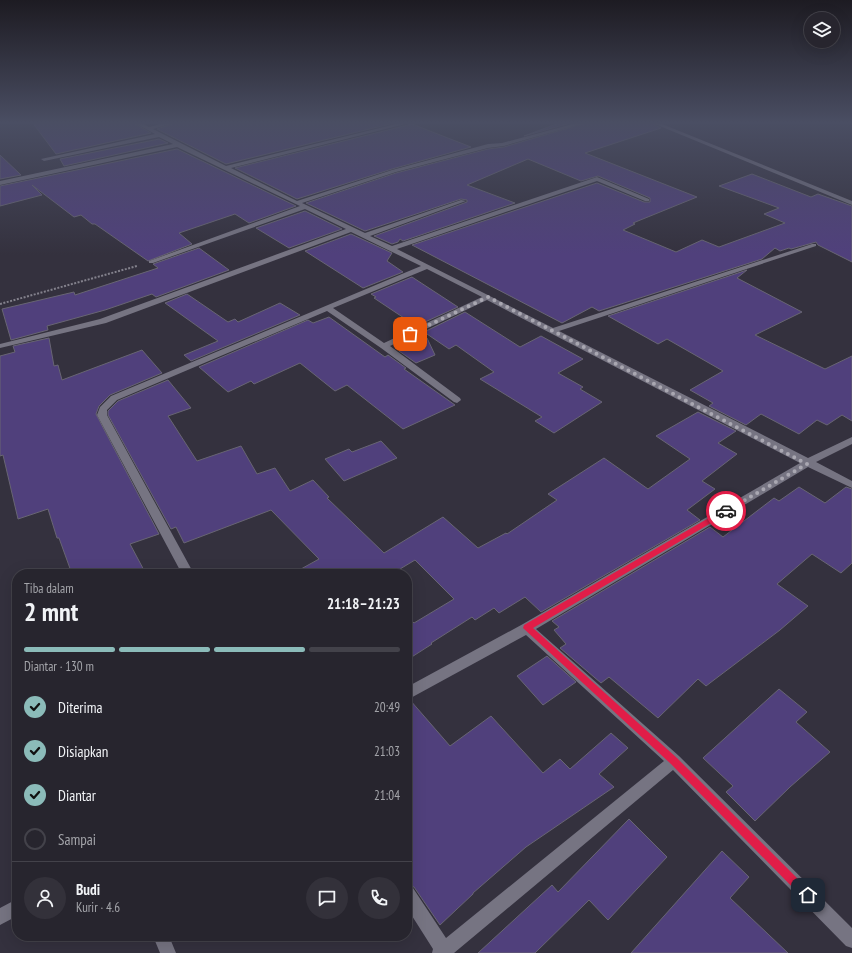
<!DOCTYPE html>
<html lang="id">
<meta charset="utf-8">
<style>
:root{--surface:#27252e;--page:#33313a;--text:#f1f3f6;--muted:#a4a5aa;--line:#43424a;--accent:#8bbbb9}
body{margin:0;font-family:"PT Sans Narrow",sans-serif;background:var(--page);color:var(--text);height:100vh;display:flex;flex-direction:column;font-size:15px;white-space:nowrap}
*{box-sizing:border-box;margin:0}
p{font-size:13px;color:var(--muted)}
.icon{flex:none;width:22px;height:22px;fill:none;stroke:currentColor;stroke-width:2;stroke-linecap:round;stroke-linejoin:round}
.map{position:relative;flex:1;overflow:hidden}
.sheet{position:absolute;left:12px;top:569px;width:400px;height:372px;display:flex;flex-direction:column;background:var(--surface);border-radius:16px;box-shadow:0 4px 16px #0002,0 0 0 1px var(--line)}
.sheet>*{flex:none}
.fabs{position:absolute;left:804px;top:12px;display:grid;gap:8px}
.fabs a{display:grid;place-items:center;width:36px;height:36px;border-radius:50%;background:var(--surface);box-shadow:0 4px 16px #0002,0 0 0 1px var(--line);font-size:20px}
.pin{position:absolute;display:grid;place-items:center;width:34px;height:34px;color:#fff;margin:-17px;border-radius:8px;box-shadow:0 2px 6px #0006}
.courier{position:absolute;display:grid;place-items:center;width:40px;height:40px;margin:-20px;border:3px solid #e11d48;border-radius:50%;background:#fff;color:#222;box-shadow:0 1px 5px #0007}
.head em{font-style:normal;font-weight:800}
.head div{display:flex;flex-direction:column-reverse}
.head{display:flex;align-items:center;justify-content:space-between;height:68px;padding:0 12px}
h1{font-size:26px;font-weight:800;line-height:30px}
.bar{display:grid;grid-template-columns:repeat(4,1fr);gap:6px 4px;align-content:center;height:48px;padding:0 12px}
.bar i{height:5px;border-radius:3px;background:var(--line)}
.bar .selected{background:var(--accent)}
.bar p{grid-column:span 4}
.line{display:flex;align-items:center;gap:10px;padding:0 12px;border-top:1px solid var(--line)}
.line div{flex:1}
.round{display:grid;place-items:center;flex:none;width:42px;height:42px;border-radius:21px;background:var(--page)}
ol{padding:0 12px;list-style:none}
li{display:flex;align-items:center;gap:12px;height:44px}
li p{margin-inline-start:auto}
li .icon{padding:4px;border-radius:50%;background:var(--accent);color:#111;stroke-width:4}
li:last-child{color:var(--muted)}
li i{width:22px;height:22px;border:2px solid var(--line);border-radius:50%}
.map>svg:first-child{display:block}
.building{fill:#50407c;stroke:#686573}
.lines{fill:none;stroke-linecap:round;stroke-linejoin:round}
.path{stroke:#83818c;stroke-width:2;stroke-dasharray:2 1.5;stroke-linecap:butt}
.minor{fill:#767482;fill-rule:evenodd}
.route{fill:#e11d48}
.done{stroke:#a9a7b1;stroke-width:4;stroke-dasharray:0 7.2}
</style>
<div class="map">
<svg width="852" height="953" viewBox="0 0 852 953">
<rect width="100%" height="100%" fill="#34313e"/>
<!-- building -->
<path class="building" d="M 32,122 L 132,122 L 151,133 L 56,154 Z
M 178,122 L 398,122 L 226,164 L 157,129 Z
M 562,122 L 574,122 L 524,136 Z
M 589,122 L 649,122 L 661,128 L 585,153 L 697,197 L 633,223 L 635,224 L 623,230 L 676,252 L 702,240 L 719,247 L 785,223 L 764,214 L 779,208 L 719,186 L 752,174 L 811,197 L 818,194 L 852,206 L 852,262 L 818,245 L 816,242 L 791,249 L 789,248 L 780,251 L 775,248 L 762,259 L 599,311 L 592,307 L 562,323 L 412,245 L 597,183 L 644,202 L 650,202 L 650,198 L 598,176 L 581,181 L 528,159 L 467,185 L 515,203 L 403,241 L 400,239 L 398,242 L 392,244 L 374,236 L 467,202 L 467,200 L 461,199 L 365,231 L 306,203 L 396,173 L 488,149 L 504,147 Z
M 412,124 L 471,147 L 392,169 L 297,199 L 235,168 Z
M 159,139 L 168,143 L 64,166 L 60,159 Z
M 177,149 L 296,206 L 249,223 L 235,214 L 179,233 L 192,244 L 148,261 L 95,224 L 92,224 L 81,215 L 74,217 L 32,185 L 42,195 L 0,206 L 0,186 Z
M 0,155 L 21,175 L 0,179 Z
M 305,211 L 342,229 L 289,248 L 256,228 Z
M 351,234 L 392,253 L 387,261 L 403,272 L 363,288 L 305,251 Z
M 199,248 L 229,270 L 156,297 L 152,294 L 105,310 L 47,326 L 48,330 L 11,340 L 2,309 L 74,292 L 75,295 L 158,268 L 153,264 Z
M 747,270 L 737,278 L 802,312 L 755,335 L 825,369 L 852,356 L 852,421 L 842,415 L 827,425 L 817,420 L 799,434 L 761,414 L 746,425 L 709,406 L 713,403 L 690,390 L 723,371 L 667,339 L 658,344 L 608,316 Z
M 412,277 L 458,307 L 416,326 L 374,298 L 376,297 L 371,294 Z
M 187,294 L 228,322 L 235,319 L 238,322 L 280,303 L 300,315 L 191,361 L 184,355 L 218,341 L 165,303 Z
M 465,312 L 520,347 L 541,336 L 583,359 L 558,373 L 583,387 L 580,389 L 602,402 L 554,433 L 535,421 L 542,417 L 480,379 L 494,372 L 456,345 L 449,349 L 424,332 Z
M 329,317 L 385,357 L 388,355 L 406,368 L 404,369 L 455,405 L 403,429 L 347,385 L 335,391 L 300,363 L 254,384 L 251,381 L 228,392 L 199,367 L 308,320 L 313,323 Z
M 49,338 L 54,366 L 58,365 L 62,380 L 142,350 L 162,373 L 110,395 L 99,406 L 96,414 L 159,534 L 130,544 L 146,574 L 72,574 L 59,538 L 57,538 L 48,509 L 18,519 L 3,455 L 0,456 L 0,356 L 15,352 L 13,346 Z
M 427,338 L 435,355 L 416,363 L 399,351 Z
M 168,380 L 191,408 L 168,416 L 197,461 L 241,446 L 257,474 L 275,468 L 290,491 L 313,480 L 329,497 L 327,498 L 384,553 L 443,517 L 478,548 L 506,533 L 507,534 L 557,500 L 548,494 L 604,458 L 648,489 L 690,459 L 656,436 L 698,412 L 736,431 L 718,443 L 737,454 L 702,481 L 715,489 L 687,510 L 700,520 L 541,612 L 525,597 L 499,613 L 494,608 L 475,620 L 472,617 L 431,643 L 432,644 L 407,660 L 407,616 L 414,623 L 454,599 L 415,560 L 400,569 L 405,574 L 292,574 L 319,559 L 271,510 L 184,543 L 176,527 L 171,529 L 108,415 L 108,411 L 118,401 Z
M 381,441 L 397,458 L 344,481 L 325,459 L 349,449 L 352,452 Z
M 799,487 L 825,503 L 846,487 L 852,489 L 852,563 L 841,573 L 812,554 L 777,584 L 808,606 L 780,630 L 706,686 L 698,679 L 658,718 L 609,677 L 601,683 L 560,648 L 566,644 L 554,630 L 559,627 L 552,621 L 710,527 L 723,537 L 774,498 L 779,501 Z
M 547,656 L 576,682 L 543,705 L 517,676 Z
M 779,689 L 807,712 L 796,722 L 830,752 L 790,787 L 755,821 L 726,792 L 733,786 L 703,758 Z
M 410,700 L 450,746 L 491,716 L 543,773 L 560,759 L 570,769 L 611,733 L 628,748 L 599,774 L 614,787 L 526,847 L 473,893 L 473,894 L 440,925 L 414,887 L 407,885 L 407,701 Z
M 629,819 L 667,857 L 608,920 L 589,900 L 535,953 L 478,953 L 552,885 L 558,892 Z
M 722,851 L 749,877 L 730,898 L 788,953 L 631,953 Z"/>
<g class="lines">
<!-- path -->
<path class="path" d="M 0,304 L 137,266"/>
<!-- minor -->
<path class="minor" d="M 133,122 L 140,122 L 149,127 L 169,122 L 177,122 L 153,129 L 226,166 L 404,122 L 413,122 L 231,168 L 297,201 L 392,170 L 488,144 L 502,143 L 580,122 L 588,122 L 504,146 L 488,148 L 396,172 L 302,203 L 365,233 L 461,200 L 466,201 L 370,236 L 392,246 L 597,177 L 649,199 L 649,201 L 645,201 L 597,181 L 397,249 L 553,328 L 812,244 L 816,244 L 816,246 L 559,331 L 808,458 L 852,437 L 852,444 L 816,462 L 852,481 L 852,488 L 808,467 L 536,629 L 679,756 L 852,928 L 852,948 L 846,946 L 673,770 L 454,953 L 432,953 L 433,949 L 407,908 L 407,886 L 413,888 L 446,938 L 664,761 L 526,635 L 407,700 L 407,687 L 523,624 L 800,463 L 487,300 L 390,346 L 460,398 L 461,400 L 457,403 L 454,402 L 381,348 L 327,311 L 117,400 L 107,410 L 107,415 L 194,574 L 182,574 L 97,415 L 100,407 L 111,396 L 421,266 L 351,232 L 106,323 L 0,348 L 0,344 L 100,319 L 346,229 L 305,209 L 153,263 L 149,263 L 149,261 L 300,206 L 177,147 L 0,185 L 0,181 L 173,144 L 159,137 L 44,161 L 41,159 L 155,134 ZM 427,269 L 482,297 L 384,343 L 333,308 Z
M 650,122 L 657,122 L 852,201 L 852,205 Z
M 17,899 L 17,916 L 0,925 L 0,908 Z
M 153,936 L 169,936 L 176,953 L 160,953 Z"/>
</g>
<!-- sky -->
<linearGradient id="sky" x2="0" y2="1"><stop stop-color="#1d1b22"/><stop offset="0.48" stop-color="#4a4e63"/><stop offset="1" stop-color="#4a4e63" stop-opacity="0"/></linearGradient>
<rect width="852" height="255" fill="url(#sky)"/>
<!-- route -->
<path class="route" d="M 726,508 L 728,509 L 728,513 L 533,628 L 677,758 L 811,892 L 813,895 L 811,899 L 808,900 L 804,899 L 671,764 L 523,628 L 524,625 Z"/>
<g class="lines">
<!-- done -->
<path class="done" d="M 410,334 L 488,297 L 807,464 L 726,511"/>
</g>
</svg>
<div class="fabs">
<a><svg class="icon" aria-label="layers" viewBox="0 0 24 24"><path d="M12 4l9 5-9 5-9-5zM3 14l9 5 9-5"/></svg></a>
</div>
<div class="pin" style="left:410px;top:334px;background:#ea580c"><svg class="icon" aria-label="bag" viewBox="0 0 24 24"><path d="M5 8h14l-1 12H6zM9 8a3 3 0 0 1 6 0"/></svg></div>
<div class="pin" style="left:808px;top:895px;background:#1f2937"><svg class="icon" aria-label="home" viewBox="0 0 24 24"><path d="M3 11l9-7 9 7M6 9v11h12V9"/></svg></div>
<div class="courier" style="left:726px;top:511px"><svg class="icon" aria-label="car" viewBox="0 0 24 24"><path d="M5 17H2v-5l4-1 3-4h7l3 4 3 1v5h-3M9 17h6M6 11h13"/><circle cx="7" cy="17" r="2"/><circle cx="17" cy="17" r="2"/></svg></div>
<section class="sheet">
<div class="head"><div><h1>2 mnt</h1><p>Tiba dalam</p></div><em>21:18–21:23</em></div>
<div class="bar"><i class="selected"></i><i class="selected"></i><i class="selected"></i><i></i><p>Diantar · 130 m</p></div>
<ol>
<li><svg class="icon" aria-label="check" viewBox="0 0 24 24"><path d="M5 12l5 5 9-10"/></svg>Diterima<p>20:49</p></li>
<li><svg class="icon" aria-label="check" viewBox="0 0 24 24"><path d="M5 12l5 5 9-10"/></svg>Disiapkan<p>21:03</p></li>
<li><svg class="icon" aria-label="check" viewBox="0 0 24 24"><path d="M5 12l5 5 9-10"/></svg>Diantar<p>21:04</p></li>
<li><i></i>Sampai</li>
</ol>
<div class="line" style="height:72px"><a class="round"><svg class="icon" aria-label="person" viewBox="0 0 24 24"><circle cx="12" cy="8" r="4"/><path d="M4 21q1-7 8-7t8 7"/></svg></a><div><b>Budi</b><p>Kurir · 4.6</p></div><a class="round"><svg class="icon" aria-label="chat" viewBox="0 0 24 24"><path d="M4 5h16v11H9l-5 4z"/></svg></a><a class="round"><svg class="icon" aria-label="phone" viewBox="0 0 24 24"><path d="M5 4h4l2 5-3 2q2 4 5 5l2-3 5 2v4C11 20 4 13 5 4z"/></svg></a></div>
</section>
</div>
